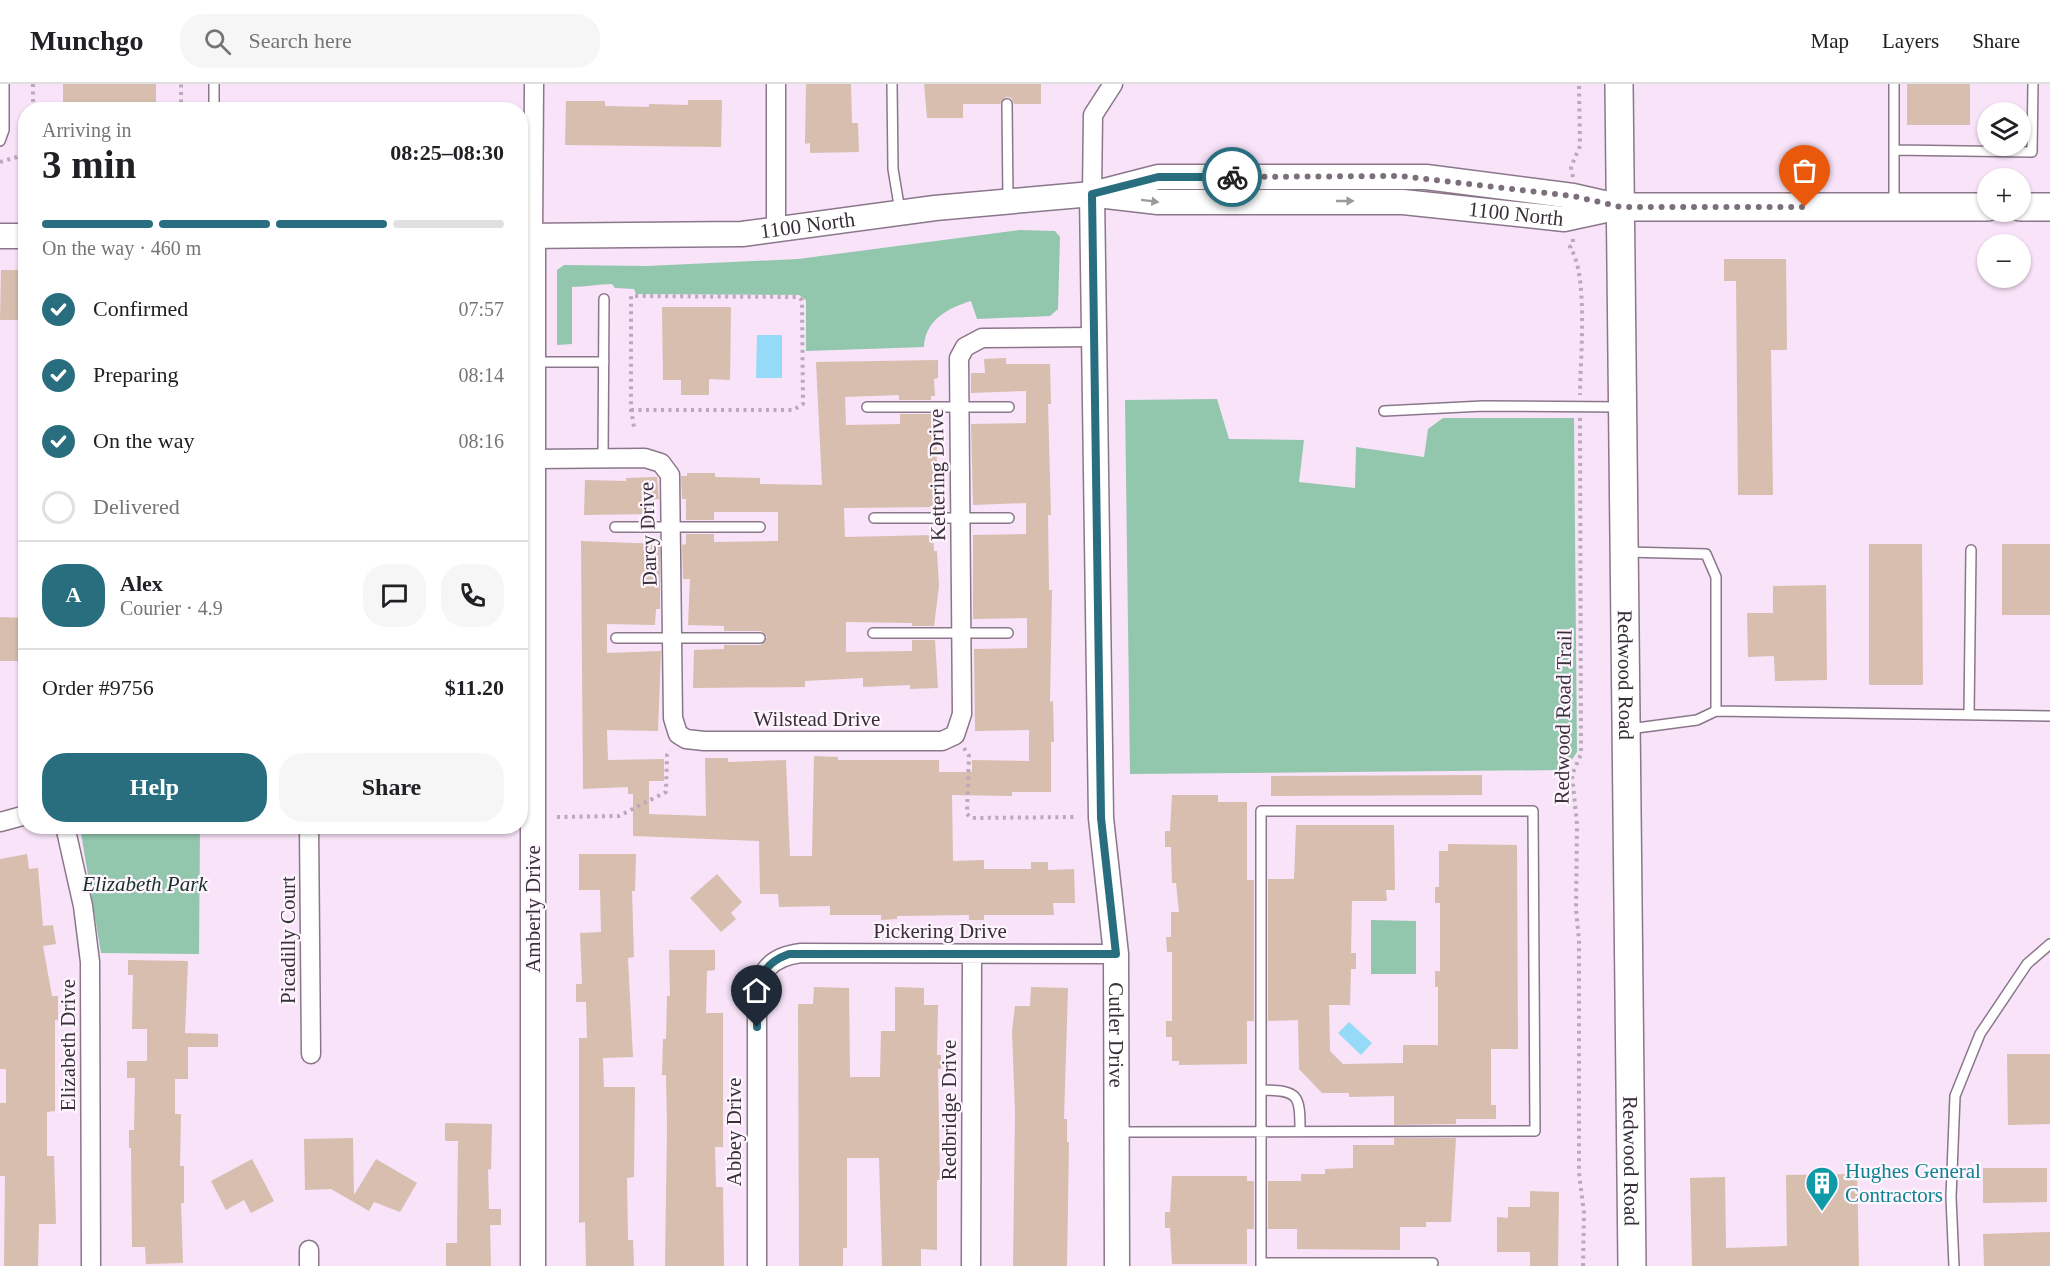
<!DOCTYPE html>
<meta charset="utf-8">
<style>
:root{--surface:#fff;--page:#f6f6f6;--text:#202124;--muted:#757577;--line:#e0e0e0;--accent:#296e7e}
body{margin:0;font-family:Georgia,serif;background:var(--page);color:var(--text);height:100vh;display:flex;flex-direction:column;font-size:22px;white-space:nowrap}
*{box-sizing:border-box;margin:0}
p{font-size:20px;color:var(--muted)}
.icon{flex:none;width:33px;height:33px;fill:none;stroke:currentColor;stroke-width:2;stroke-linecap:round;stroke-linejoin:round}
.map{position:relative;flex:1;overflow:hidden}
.drawer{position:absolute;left:18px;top:18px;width:510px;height:732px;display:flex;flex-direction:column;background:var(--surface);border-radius:24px;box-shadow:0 2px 4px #0004}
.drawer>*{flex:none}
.controls{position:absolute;left:1977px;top:18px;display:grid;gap:12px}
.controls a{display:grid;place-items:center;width:54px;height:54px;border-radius:50%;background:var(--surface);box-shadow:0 2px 4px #0004;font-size:30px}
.pin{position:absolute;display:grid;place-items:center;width:51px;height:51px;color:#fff;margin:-62px -26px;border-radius:50% 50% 50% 0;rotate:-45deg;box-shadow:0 0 6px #0007}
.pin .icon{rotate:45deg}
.courier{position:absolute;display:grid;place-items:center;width:60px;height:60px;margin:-30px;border:4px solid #296e7e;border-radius:50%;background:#fff;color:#222;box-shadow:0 2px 8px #0007}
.summary em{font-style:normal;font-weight:700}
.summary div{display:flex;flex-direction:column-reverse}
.summary{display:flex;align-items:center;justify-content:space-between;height:102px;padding:0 24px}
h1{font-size:39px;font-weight:700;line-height:45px}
.bar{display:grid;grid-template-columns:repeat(4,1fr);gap:9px 6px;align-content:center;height:72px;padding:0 24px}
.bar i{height:8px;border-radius:4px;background:var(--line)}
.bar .active{background:var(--accent)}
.bar p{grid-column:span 4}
.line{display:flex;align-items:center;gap:15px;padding:0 24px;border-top:2px solid var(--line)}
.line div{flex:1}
.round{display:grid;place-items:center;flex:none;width:63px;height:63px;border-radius:24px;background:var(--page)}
ol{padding:0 24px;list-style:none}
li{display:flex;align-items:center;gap:18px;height:66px}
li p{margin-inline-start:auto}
li .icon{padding:6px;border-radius:50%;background:var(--accent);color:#fff;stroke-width:4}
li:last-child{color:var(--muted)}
li i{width:33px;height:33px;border:3px solid var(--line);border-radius:50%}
.primary-button{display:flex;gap:12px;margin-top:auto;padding:12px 24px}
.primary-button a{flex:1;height:69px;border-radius:24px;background:var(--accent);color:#fff;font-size:24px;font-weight:700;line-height:69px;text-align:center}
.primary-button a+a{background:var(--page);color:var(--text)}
header{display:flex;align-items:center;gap:36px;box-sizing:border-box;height:84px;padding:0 30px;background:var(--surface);border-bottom:2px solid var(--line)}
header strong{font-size:28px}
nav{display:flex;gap:33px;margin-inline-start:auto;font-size:21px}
.search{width:420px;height:54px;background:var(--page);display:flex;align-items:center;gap:15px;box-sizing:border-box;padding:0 21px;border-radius:24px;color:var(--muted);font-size:22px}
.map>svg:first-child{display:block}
.green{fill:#92c6ad}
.water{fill:#95daf6}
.building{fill:#d7beaf}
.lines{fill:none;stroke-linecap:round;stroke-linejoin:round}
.service-casing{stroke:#8a778a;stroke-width:12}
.minor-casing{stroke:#8a778a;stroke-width:21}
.tertiary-casing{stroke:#8a778a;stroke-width:27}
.secondary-casing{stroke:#8a778a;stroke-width:30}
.path{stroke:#baa9ba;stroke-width:4;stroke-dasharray:3 4.5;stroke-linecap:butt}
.service{stroke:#fff;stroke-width:9}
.minor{stroke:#fff;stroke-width:18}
.tertiary{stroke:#fff;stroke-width:24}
.secondary{stroke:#fff;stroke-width:27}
.oneway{fill:#9c989c}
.done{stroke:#7b6f7b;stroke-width:6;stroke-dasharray:0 10.8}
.route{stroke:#296e7e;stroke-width:8}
.labels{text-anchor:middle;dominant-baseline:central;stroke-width:4.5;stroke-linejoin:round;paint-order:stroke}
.street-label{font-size:21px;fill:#383038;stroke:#fef5fe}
.park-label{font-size:21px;font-style:italic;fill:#133125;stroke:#fef5fe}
.culture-label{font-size:21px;fill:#0d838f;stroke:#fef5fe;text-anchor:start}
</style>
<header>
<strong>Munchgo</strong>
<div class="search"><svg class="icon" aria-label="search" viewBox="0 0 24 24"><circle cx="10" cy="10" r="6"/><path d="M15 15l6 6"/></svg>Search here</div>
<nav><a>Map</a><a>Layers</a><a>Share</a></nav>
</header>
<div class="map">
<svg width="2050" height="1182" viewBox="0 0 2050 1182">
<rect width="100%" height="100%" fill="#f8e3f8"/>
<!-- green -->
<path class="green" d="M 1019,146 L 1055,147 L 1060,153 L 1058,225 L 1050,232 L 977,235 L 971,217 C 948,224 925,236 924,263 L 806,267 L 806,216 L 799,211 L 636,210 L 634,205 L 615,204 L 612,200 C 598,200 586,203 572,203 L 572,260 L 557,261 L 557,186 L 564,181 L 647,182 L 798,175 Z
M 1217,315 L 1229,355 L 1304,356 L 1299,398 L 1355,404 L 1356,363 L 1424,373 L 1428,345 L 1443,334 L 1574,334 L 1577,668 L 1565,686 L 1130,690 L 1125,316 Z
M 80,743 L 200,743 L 199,870 L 101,869 Z
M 1371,836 L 1416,837 L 1416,890 L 1371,890 Z"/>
<!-- water -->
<path class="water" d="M 757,251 L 782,251 L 782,294 L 756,294 Z
M 1349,938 L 1372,959 L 1361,971 L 1338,949 Z"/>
<!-- building -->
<path class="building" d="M 63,0 L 156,0 L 156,26 L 63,26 Z
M 806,0 L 851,0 L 852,39 L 858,39 L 859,68 L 810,69 L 810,59 L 805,60 Z
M 924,0 L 1041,0 L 1041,20 L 1014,20 L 1011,14 L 1006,13 L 1000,20 L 963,20 L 963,34 L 927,34 Z
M 1907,0 L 1970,0 L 1970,41 L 1907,41 Z
M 688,16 L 722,16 L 721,63 L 565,61 L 566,17 L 605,17 L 605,22 L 649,23 L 649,20 L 688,21 Z
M 1724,175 L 1786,175 L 1787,266 L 1771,266 L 1773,411 L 1738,411 L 1736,197 L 1724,197 Z
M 1,186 L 26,186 L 26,236 L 0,236 Z
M 662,223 L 731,223 L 730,296 L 709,295 L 709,311 L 681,311 L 681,296 L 663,296 Z
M 1006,274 L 1006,280 L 1050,280 L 1051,320 L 1048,320 L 1051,431 L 1048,431 L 1049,506 L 1052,506 L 1050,618 L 1053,617 L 1054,658 L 1051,658 L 1051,708 L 1012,708 L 1012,712 L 952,711 L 953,777 L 984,776 L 984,785 L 1031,785 L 1031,778 L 1048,778 L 1048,786 L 1074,785 L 1075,819 L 1053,819 L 1054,831 L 984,831 L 984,836 L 969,836 L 969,831 L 897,832 L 897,835 L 881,836 L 881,831 L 830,831 L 830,822 L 779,823 L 778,810 L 760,810 L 759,757 L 633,752 L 633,710 L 628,710 L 628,703 L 583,705 L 581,457 L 660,460 L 660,525 L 656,525 L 655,541 L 607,540 L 607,569 L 661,567 L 658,647 L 607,646 L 608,676 L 664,675 L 664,697 L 649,697 L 649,730 L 706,732 L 705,674 L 728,674 L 728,678 L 786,676 L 790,772 L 812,772 L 814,672 L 838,673 L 838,676 L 939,676 L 939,688 L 972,688 L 972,676 L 1029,677 L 1029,646 L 975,647 L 974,565 L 1027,564 L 1027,534 L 973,535 L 973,451 L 1026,450 L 1026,419 L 973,421 L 971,340 L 1026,339 L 1026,307 L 971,309 L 971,289 L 985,289 L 984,275 Z
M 938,276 L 938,294 L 934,295 L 935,312 L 931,312 L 931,316 L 899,316 L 899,311 L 845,313 L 846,341 L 900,340 L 900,330 L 931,330 L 932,355 L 937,355 L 936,423 L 844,424 L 845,453 L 933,451 L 934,467 L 937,467 L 939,502 L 934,542 L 912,542 L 912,539 L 846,538 L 846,568 L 912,567 L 912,556 L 935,556 L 938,604 L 910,605 L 910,601 L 863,603 L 863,594 L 805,597 L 805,603 L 693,604 L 694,566 L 724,565 L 724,561 L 761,561 L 767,553 L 761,547 L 724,547 L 724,542 L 688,541 L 690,495 L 683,495 L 682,461 L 686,460 L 686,450 L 714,450 L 714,458 L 778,457 L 778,428 L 714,428 L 714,436 L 686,436 L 686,415 L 682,415 L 681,392 L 687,392 L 687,389 L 715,389 L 715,393 L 760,394 L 760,400 L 822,401 L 816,278 Z
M 657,393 L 659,415 L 655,415 L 655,430 L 584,431 L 585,396 L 626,397 L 626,394 Z
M 1869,460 L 1922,460 L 1923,601 L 1869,601 Z
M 2002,460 L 2050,460 L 2050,531 L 2002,531 Z
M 1826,501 L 1827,596 L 1775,597 L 1774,572 L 1748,573 L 1747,529 L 1773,529 L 1773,502 Z
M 0,533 L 26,534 L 26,577 L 0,577 Z
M 1482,691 L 1482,711 L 1271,712 L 1271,692 Z
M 1172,711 L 1218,711 L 1218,718 L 1247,718 L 1247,796 L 1254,796 L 1254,937 L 1247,937 L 1247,980 L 1179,981 L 1179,977 L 1172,977 L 1172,953 L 1166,953 L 1166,937 L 1172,937 L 1172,868 L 1167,868 L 1166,853 L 1171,853 L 1171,828 L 1179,828 L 1176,799 L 1172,799 L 1171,763 L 1165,763 L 1165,747 L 1170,747 Z
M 1296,741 L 1394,741 L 1395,806 L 1386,806 L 1387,817 L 1352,817 L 1351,869 L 1356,869 L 1356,885 L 1351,885 L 1350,921 L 1329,921 L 1330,967 L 1343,980 L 1403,979 L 1403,961 L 1438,961 L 1438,903 L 1435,903 L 1435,887 L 1440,887 L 1440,819 L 1435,819 L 1435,803 L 1439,803 L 1439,767 L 1448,767 L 1448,760 L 1517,761 L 1518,965 L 1491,965 L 1491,1021 L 1496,1021 L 1496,1035 L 1456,1035 L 1456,1040 L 1394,1041 L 1394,1012 L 1349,1013 L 1349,1009 L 1322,1009 L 1299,985 L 1298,936 L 1268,937 L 1268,795 L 1294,795 Z
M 27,770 L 29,785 L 38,784 L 43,842 L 53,841 L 56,860 L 43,862 L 52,912 L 58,912 L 58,936 L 55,936 L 55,1027 L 47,1028 L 47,1072 L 54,1072 L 56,1140 L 39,1140 L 38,1182 L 4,1182 L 5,1092 L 0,1092 L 0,1019 L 6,1019 L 6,985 L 0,985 L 0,775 Z
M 579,770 L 636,770 L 635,807 L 632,807 L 634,873 L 628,874 L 633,973 L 603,974 L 604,1003 L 635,1003 L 634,1093 L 627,1094 L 628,1156 L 633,1156 L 634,1182 L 586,1182 L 585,1138 L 579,1139 L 579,954 L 587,954 L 586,918 L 576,918 L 576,900 L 582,900 L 580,849 L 601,848 L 600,806 L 579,806 Z
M 717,790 L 742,818 L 731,829 L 736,835 L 721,848 L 690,814 Z
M 669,866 L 715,866 L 715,886 L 707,887 L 706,929 L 723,929 L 723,1063 L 715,1063 L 716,1103 L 723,1103 L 724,1182 L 665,1182 L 667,1043 L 666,991 L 662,991 L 663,955 L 666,955 L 667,912 L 670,912 Z
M 128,876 L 188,877 L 185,949 L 218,950 L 218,963 L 188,963 L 188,995 L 175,995 L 175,1030 L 181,1030 L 180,1082 L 184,1082 L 184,1119 L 181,1119 L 183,1179 L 146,1180 L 145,1163 L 132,1163 L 131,1064 L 129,1064 L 129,1046 L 134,1046 L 135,994 L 127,994 L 127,977 L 147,977 L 147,945 L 132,945 L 133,891 L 128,891 Z
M 814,903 L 849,904 L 850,993 L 880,993 L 881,947 L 895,947 L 895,903 L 924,904 L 924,921 L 938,921 L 937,971 L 941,971 L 941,985 L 938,985 L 940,1096 L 937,1096 L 937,1166 L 921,1165 L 921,1182 L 882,1182 L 879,1074 L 847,1074 L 847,1164 L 843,1164 L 843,1182 L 799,1182 L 798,920 L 813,920 Z
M 1031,903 L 1068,904 L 1064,1035 L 1067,1035 L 1067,1058 L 1069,1058 L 1067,1182 L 1013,1182 L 1015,1028 L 1012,947 L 1015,922 L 1030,922 Z
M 2007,970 L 2050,970 L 2050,1040 L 2008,1041 Z
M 445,1039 L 492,1040 L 491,1086 L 488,1085 L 489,1125 L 501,1125 L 501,1141 L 490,1141 L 491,1182 L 446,1182 L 446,1159 L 457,1159 L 458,1057 L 445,1057 Z
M 353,1054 L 354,1111 L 376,1075 L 417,1099 L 400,1128 L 374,1118 L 369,1127 L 331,1105 L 305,1106 L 304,1055 Z
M 1394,1054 L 1456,1054 L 1451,1138 L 1426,1138 L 1426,1143 L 1400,1143 L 1400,1166 L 1297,1165 L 1297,1145 L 1268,1145 L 1268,1097 L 1301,1097 L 1301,1090 L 1325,1090 L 1325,1085 L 1353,1084 L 1353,1061 L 1394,1061 Z
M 252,1075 L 274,1117 L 251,1129 L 244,1116 L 226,1126 L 211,1097 Z
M 1983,1084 L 2047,1084 L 2047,1118 L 1983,1119 Z
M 1857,1090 L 1859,1182 L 1692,1182 L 1690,1094 L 1725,1093 L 1726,1164 L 1787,1162 L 1786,1091 Z
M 1172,1092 L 1247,1092 L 1247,1097 L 1254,1097 L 1254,1145 L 1247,1145 L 1247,1180 L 1172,1180 L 1170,1144 L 1165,1144 L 1165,1128 L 1170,1128 Z
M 1530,1107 L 1559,1108 L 1558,1182 L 1530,1182 L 1530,1168 L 1497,1168 L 1497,1133 L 1508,1134 L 1508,1123 L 1530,1123 Z
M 2050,1148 L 2050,1182 L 1984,1182 L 1983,1150 Z"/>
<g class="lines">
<defs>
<path id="service" d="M 214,0 L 214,26
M 892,0 L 893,85 L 900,127
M 1007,20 L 1008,117
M 0,57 L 4,46 L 4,0
M 1894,66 L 2032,68 L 2033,0
M 1894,120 L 1894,0
M 533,278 L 604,278
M 867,323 L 1009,323
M 1384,327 L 1483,322 L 1621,323
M 603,374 L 604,215
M 874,434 L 1009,434
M 615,443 L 760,443
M 1626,468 L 1706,470 L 1716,493 L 1716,627 L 1697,636 L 1629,645
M 873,549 L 1008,549
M 616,554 L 760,554
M 1716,627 L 2050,632
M 1969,631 L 1971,466
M 1261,1006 C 1299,1006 1300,1011 1300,1047
M 1119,1048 L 1535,1047 L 1533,727 L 1261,727 L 1261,1182
M 1261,1179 L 1433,1179
M 1954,1182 L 1951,1113 L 1955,1012 L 1980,950 L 2027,880 L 2050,860"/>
<path id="minor" d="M 776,0 L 776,146
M 1092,110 L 1093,31 L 1113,0
M 533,152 L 534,0
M 533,375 L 645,374 L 661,379 L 670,391 L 673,634 L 678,650 L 686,655 L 704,657 L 942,657 L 955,651 L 962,630 L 959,274 L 965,263 L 982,254 L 1094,253
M 0,738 L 26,731
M 65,742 L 83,822 L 90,878 L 91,1182
M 309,742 L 311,970
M 309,1166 L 309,1182
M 757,1182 L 757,919 C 759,888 769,873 801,869 L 1116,870
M 971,1182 L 972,870"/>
<g id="tertiary">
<path id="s1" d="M 1092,110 L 1101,734 L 1116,870 L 1117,1182"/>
<path id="s2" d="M 1106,112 L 1158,118 L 1403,118 L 1564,135 L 1615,124"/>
<path d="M 0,152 L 26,152"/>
<path id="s3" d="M 520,152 L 742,150 L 935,124 L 1092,110 L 1158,93 L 1426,93 L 1573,112 L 1621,123"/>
<path d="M 533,1182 L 533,152"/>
</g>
<g id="secondary">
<path id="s4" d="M 1619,0 L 1632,1182"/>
<path d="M 1621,123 L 1988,123"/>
<path d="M 2020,123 L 2050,123"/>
</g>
</defs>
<!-- service casing -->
<use href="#service" class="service-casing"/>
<!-- minor casing -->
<use href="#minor" class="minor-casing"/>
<!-- tertiary casing -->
<use href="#tertiary" class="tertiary-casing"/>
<!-- secondary casing -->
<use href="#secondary" class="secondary-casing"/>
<!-- path -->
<path class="path" d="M 33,0 L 33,26
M 181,26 L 181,0
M 0,78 L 17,73 L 26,66
M 1573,93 L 1571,83 L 1580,62 L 1579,0
M 1573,155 L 1573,161 L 1570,163 C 1589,192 1580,274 1580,311
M 631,326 L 793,326 L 803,320 L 802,216 L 798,213 L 631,212 L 631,326 L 634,343
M 1580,334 L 1581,670 L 1572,691 L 1577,740 L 1576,826 L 1579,856 L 1579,1089 L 1584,1129 L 1583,1182
M 964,664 L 969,672 L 967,730 L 971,734 L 1075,733
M 557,733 L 619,732 L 666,708 L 667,671 L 670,666"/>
<!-- service -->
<use href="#service" class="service"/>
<!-- minor -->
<use href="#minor" class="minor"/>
<!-- tertiary -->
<use href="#tertiary" class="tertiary"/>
<!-- secondary -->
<use href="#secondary" class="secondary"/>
</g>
<!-- one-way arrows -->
<defs><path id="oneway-solid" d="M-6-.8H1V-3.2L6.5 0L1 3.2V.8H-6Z" transform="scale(1.5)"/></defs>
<g class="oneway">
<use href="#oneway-solid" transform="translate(1150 117) rotate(7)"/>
<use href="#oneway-solid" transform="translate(1345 117)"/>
</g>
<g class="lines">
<!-- done -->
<path class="done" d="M 1232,93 L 1400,92 L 1573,112 L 1621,123 L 1805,123"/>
<!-- route -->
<path class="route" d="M 757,943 C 757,910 752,883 789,870 L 1116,870 L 1101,734 L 1092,110 L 1158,93 L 1232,93"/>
</g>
<!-- icons -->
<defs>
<symbol id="building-pin" viewBox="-11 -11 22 30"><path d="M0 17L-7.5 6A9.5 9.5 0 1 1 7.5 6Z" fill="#0f9aa8" stroke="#fef5fe"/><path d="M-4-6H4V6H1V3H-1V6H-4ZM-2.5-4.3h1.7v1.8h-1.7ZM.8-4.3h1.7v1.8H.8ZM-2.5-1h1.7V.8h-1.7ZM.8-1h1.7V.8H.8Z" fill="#fff"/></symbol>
</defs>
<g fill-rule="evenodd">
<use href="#building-pin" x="1803" y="1080" width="38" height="52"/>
</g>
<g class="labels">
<!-- street labels -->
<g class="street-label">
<text stroke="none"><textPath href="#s2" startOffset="411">1100 North</textPath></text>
<text stroke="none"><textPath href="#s3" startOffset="288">1100 North</textPath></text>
<text transform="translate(937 391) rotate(-91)">Kettering Drive</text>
<text transform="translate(648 450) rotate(-92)">Darcy Drive</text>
<text stroke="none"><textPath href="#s4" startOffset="591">Redwood Road</textPath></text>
<text transform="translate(1563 633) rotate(-89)">Redwood Road Trail</text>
<text x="817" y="635">Wilstead Drive</text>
<text transform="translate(533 825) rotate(-90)">Amberly Drive</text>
<text x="940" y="847">Pickering Drive</text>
<text transform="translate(288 856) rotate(-90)">Picadilly Court</text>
<text stroke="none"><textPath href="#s1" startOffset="842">Cutler Drive</textPath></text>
<text transform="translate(68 961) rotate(-90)">Elizabeth Drive</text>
<text transform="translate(949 1026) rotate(-90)">Redbridge Drive</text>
<text transform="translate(734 1048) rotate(-90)">Abbey Drive</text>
<text stroke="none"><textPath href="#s4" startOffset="1077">Redwood Road</textPath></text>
</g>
<!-- park labels -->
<g class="park-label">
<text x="145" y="800">Elizabeth Park</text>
</g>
<!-- culture labels -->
<g class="culture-label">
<text x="1845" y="1087">Hughes General<tspan x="1845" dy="24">Contractors</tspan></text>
</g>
</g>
</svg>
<div class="controls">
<a><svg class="icon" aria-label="layers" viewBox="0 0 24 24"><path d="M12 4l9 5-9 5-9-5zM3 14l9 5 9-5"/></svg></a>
<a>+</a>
<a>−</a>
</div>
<div class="pin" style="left:1805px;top:123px;background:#ea580c"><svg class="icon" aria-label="bag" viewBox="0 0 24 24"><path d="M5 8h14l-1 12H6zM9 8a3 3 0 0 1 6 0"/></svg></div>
<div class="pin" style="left:757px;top:943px;background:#1f2937"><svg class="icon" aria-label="home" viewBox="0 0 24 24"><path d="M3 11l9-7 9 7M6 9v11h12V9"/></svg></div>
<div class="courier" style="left:1232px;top:93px"><svg class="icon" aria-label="bike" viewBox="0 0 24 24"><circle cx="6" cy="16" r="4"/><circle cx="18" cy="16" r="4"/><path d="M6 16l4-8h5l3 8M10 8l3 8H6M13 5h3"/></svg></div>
<section class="drawer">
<div class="summary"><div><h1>3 min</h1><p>Arriving in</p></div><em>08:25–08:30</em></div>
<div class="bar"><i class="active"></i><i class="active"></i><i class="active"></i><i></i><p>On the way · 460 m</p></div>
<ol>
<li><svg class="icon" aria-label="check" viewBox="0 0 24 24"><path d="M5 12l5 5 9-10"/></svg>Confirmed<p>07:57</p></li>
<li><svg class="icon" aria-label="check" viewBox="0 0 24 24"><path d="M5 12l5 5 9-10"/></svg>Preparing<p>08:14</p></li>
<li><svg class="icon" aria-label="check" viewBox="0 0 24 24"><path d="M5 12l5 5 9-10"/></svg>On the way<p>08:16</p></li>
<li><i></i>Delivered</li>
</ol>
<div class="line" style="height:108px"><b class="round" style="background:var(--accent);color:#fff">A</b><div><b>Alex</b><p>Courier · 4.9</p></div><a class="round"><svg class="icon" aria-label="chat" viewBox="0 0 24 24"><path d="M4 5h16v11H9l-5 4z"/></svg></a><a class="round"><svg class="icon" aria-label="phone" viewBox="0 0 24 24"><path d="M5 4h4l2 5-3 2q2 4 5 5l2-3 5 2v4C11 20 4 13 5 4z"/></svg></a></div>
<div class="line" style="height:78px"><div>Order #9756</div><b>$11.20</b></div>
<div class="primary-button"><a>Help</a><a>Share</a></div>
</section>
</div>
